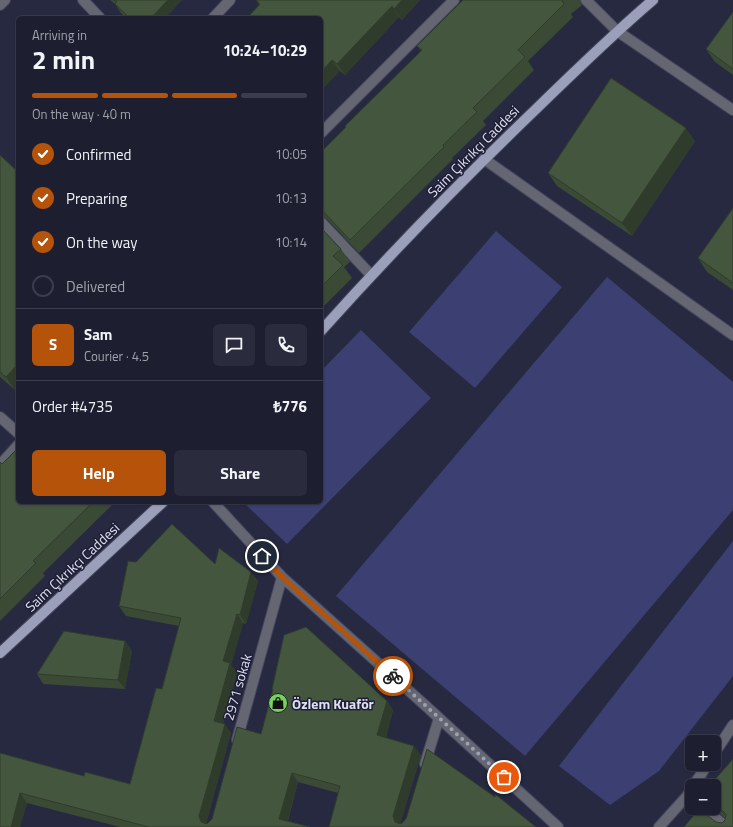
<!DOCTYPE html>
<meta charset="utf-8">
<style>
:root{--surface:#1d1f31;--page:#2a2c3d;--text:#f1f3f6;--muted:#a0a2ab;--line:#3b3d4d;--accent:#b45309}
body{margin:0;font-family:"Titillium Web",sans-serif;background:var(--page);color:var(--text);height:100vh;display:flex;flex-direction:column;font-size:15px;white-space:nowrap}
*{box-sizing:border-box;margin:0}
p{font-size:13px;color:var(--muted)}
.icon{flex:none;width:22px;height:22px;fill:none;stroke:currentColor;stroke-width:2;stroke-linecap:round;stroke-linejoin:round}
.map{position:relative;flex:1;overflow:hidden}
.details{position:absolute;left:16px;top:16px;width:307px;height:488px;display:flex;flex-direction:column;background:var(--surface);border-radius:6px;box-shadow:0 1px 3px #0004,0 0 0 1px var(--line)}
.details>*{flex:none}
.fabs{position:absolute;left:685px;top:735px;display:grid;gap:8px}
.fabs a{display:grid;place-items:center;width:36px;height:36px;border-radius:6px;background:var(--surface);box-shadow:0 1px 3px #0004,0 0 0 1px var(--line);font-size:20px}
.pin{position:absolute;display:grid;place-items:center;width:34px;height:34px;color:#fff;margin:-17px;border:2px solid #fff;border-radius:50%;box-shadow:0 1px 4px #0007}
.courier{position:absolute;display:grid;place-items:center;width:40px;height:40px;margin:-20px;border:3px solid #b45309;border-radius:50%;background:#fff;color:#222;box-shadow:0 1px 5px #0007}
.head em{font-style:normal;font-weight:700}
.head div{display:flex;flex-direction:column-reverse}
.head{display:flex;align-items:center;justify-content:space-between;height:68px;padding:0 16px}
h1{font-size:26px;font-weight:700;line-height:30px}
.bar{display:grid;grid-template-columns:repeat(4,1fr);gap:6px 4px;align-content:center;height:48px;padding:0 16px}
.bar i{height:5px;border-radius:3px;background:var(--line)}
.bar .current{background:var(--accent)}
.bar p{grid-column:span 4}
.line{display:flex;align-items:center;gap:10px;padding:0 16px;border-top:1px solid var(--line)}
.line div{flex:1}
.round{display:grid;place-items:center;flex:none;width:42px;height:42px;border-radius:6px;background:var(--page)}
ol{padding:0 16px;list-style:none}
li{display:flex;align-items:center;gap:12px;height:44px}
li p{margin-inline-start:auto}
li .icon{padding:4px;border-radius:50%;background:var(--accent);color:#fff;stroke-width:4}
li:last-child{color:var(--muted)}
li i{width:22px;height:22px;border:2px solid var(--line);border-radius:50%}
.action{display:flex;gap:8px;margin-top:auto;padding:8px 16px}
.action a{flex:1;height:46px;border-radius:6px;background:var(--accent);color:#fff;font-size:16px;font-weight:700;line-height:46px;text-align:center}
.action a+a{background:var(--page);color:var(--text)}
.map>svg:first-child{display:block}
.green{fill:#3c3f71}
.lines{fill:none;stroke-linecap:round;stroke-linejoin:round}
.minor-casing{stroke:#44465d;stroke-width:12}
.major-casing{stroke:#44465d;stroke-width:12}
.minor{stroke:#646672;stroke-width:10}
.major{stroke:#9c9fb9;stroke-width:10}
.wall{fill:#3a4a35}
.shaded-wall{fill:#303c2b}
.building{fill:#44563e;stroke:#303c2b}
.done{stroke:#9da0b3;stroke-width:4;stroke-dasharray:0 7.2}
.route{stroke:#b45309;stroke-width:5}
.labels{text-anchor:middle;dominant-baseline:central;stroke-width:3;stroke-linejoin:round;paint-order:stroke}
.street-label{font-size:14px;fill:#dde0f0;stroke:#1e1f36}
.poi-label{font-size:14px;font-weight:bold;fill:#dde0f0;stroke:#1e1f36;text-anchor:start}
</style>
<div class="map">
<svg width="733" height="827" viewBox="0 0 733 827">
<rect width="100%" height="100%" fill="#272941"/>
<!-- green -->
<path class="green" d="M 496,231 L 562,287 L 475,388 L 409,332 Z
M 607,277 L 733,382 L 733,510 L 525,756 L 336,596 Z
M 361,330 L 431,398 L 287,544 L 243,502 L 321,502 L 321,371 Z
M 733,541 L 733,676 L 659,771 L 610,805 L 559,766 Z"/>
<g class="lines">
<defs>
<path id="minor" d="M 83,0 L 100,18
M 586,0 L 617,31 L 733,110
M 0,5 L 5,0
M 213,18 L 230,0
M 321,133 L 454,0
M 484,159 L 733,335
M 321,222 L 371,275
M 0,417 L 18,433
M 0,465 L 18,445
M 213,502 L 282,577 L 427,707 L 558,827
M 237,740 L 282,577
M 714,754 L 733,725
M 425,764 L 439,718
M 693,786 L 708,764
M 702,808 L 727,827
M 659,827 L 687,796 L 692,788"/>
<path id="major" d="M 321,331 C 389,255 460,182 534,111 C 573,73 612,35 653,0
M 0,653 L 163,502"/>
</defs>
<!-- minor casing -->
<use href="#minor" class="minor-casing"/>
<!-- major casing -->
<use href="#major" class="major-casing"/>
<!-- minor -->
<use href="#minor" class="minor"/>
<!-- major -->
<use href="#major" class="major"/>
</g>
<!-- wall -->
<path class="wall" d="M 110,0 L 182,0 L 165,18 L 126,18 L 121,13 L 115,4 Z
M 256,0 L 420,0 L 402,20 L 399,17 L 345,75 L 259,5 Z
M 463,0 L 580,0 L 580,1 L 582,5 L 571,14 L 573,17 L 528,61 L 534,70 L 483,121 L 486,125 L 452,158 L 453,159 L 359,253 L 326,218 L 321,216 L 321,152 L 421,51 L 417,46 Z
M 733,12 L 733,75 L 715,62 L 706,49 Z
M 695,141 L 632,236 L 557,186 L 548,173 Z
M 0,155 L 15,390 L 0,377 Z
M 733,208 L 733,290 L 707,272 L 698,258 Z
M 321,228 L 341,249 L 350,262 L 344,267 L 352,278 L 321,309 Z
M 0,462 L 18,502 L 115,502 L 43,573 L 45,576 L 0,621 Z
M 136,562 L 215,564 L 258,581 L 246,624 L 243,623 L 231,665 L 237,672 L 223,723 L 231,733 L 206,823 L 207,824 L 212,819 L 261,734 L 273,690 L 272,689 L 387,701 L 393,710 L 386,738 L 421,755 L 400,824 L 329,827 L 338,793 L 298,782 L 288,821 L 310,827 L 120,827 L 27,803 L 20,827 L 0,753 L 84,776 L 130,784 L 162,689 L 179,626 L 126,616 L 119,606 Z
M 125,641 L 132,651 L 125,689 L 43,684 L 37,674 Z
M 733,759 L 733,827 L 716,822 L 722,823 L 725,820 L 725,818 L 715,810 L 714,808 L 714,792 L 716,790 L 714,788 L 714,786 L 713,786 L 711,784 Z"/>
<!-- shaded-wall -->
<path class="shaded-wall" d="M 168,0 L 182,0 L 165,18 L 151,18 Z
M 402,0 L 420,0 L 402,20 L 394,9 Z
M 392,6 L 399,17 L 345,75 L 337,64 Z
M 332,60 L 340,71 L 321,91 L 321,72 Z
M 686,128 L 695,141 L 632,236 L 622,223 Z
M 18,364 L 18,386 L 15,390 L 6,377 Z
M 251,572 L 258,581 L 246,624 L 240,615 Z
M 237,614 L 243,623 L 231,665 L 237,672 L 221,731 L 214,721 L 223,661 Z
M 125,641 L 132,651 L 125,689 L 118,680 Z
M 387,701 L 393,710 L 384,745 L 377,735 Z
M 225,724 L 231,733 L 206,825 L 201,822 L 199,816 Z
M 414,746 L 421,755 L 400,825 L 395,822 L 393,816 Z
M 292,773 L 298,782 L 286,827 L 279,819 Z
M 20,793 L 27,803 L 20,827 L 11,827 Z"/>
<!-- building -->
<path class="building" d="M 114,0 L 168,0 L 151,18 L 130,18 L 115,4 L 117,2 Z
M 256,0 L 402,0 L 394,9 L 392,6 L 337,64 L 332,60 L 321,72 L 321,18 L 247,18 L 260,4 Z
M 463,0 L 563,0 L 562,1 L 564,4 L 518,50 L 525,57 L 473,108 L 477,112 L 443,145 L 444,147 L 350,240 L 321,209 L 321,152 L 346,127 L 345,126 L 422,50 L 417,46 Z
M 733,12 L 733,69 L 706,49 Z
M 611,78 L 686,128 L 622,223 L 548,173 Z
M 0,155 L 18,172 L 18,364 L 6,377 L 0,372 Z
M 733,208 L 733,283 L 698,258 Z
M 321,228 L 341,249 L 333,256 L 343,265 L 321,287 Z
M 18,448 L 18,502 L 93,502 L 33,561 L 36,563 L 0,599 L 0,462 L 2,464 Z
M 172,524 L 215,564 L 219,548 L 251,572 L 240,615 L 237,614 L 223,661 L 230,663 L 214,721 L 225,724 L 199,816 L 201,822 L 207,824 L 212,819 L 237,727 L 261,734 L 273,689 L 272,689 L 284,635 L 306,627 L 387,701 L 377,735 L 414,746 L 393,816 L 395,822 L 401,824 L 406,819 L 427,749 L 495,797 L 495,794 L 536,827 L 329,827 L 340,786 L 292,773 L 279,819 L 310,827 L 149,827 L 20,793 L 11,827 L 0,827 L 0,753 L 84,776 L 85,772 L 130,784 L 156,688 L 162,689 L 181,618 L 119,606 L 128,561 L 136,562 Z
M 64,631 L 125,641 L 118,680 L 37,674 Z
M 733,759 L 733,827 L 684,827 L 699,809 L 716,822 L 722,823 L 725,820 L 726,814 L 724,812 L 714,804 L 714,792 L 717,789 L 711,784 Z"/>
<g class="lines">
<!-- done -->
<path class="done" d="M 393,676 L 504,777"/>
<!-- route -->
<path class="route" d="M 262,556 L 282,577 L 393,676"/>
</g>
<!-- icons -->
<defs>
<symbol id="shop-disc" viewBox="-11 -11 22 22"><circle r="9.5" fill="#77d259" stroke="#1e1f36"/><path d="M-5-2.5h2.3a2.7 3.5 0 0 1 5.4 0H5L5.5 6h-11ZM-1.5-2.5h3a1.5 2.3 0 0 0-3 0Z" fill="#111"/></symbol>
</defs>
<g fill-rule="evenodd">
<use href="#shop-disc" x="267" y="692" width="22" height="22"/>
</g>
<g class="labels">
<!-- street labels -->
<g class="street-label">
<text transform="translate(473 151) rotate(-45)">Saim Çıkrıkçı Caddesi</text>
<text transform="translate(72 567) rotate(-43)">Saim Çıkrıkçı Caddesi</text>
<text transform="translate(237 687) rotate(-74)">2971 sokak</text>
</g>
<!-- poi labels -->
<g class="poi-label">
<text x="292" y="703">Özlem Kuaför</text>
</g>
</g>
</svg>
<div class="fabs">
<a>+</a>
<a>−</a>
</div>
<div class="pin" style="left:504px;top:777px;background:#ea580c"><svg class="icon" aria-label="bag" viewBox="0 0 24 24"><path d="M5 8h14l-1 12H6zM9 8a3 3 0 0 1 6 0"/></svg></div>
<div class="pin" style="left:262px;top:556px;background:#1f2937"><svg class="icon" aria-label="home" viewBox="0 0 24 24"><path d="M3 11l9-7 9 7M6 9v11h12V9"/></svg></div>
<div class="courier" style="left:393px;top:676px"><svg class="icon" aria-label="bike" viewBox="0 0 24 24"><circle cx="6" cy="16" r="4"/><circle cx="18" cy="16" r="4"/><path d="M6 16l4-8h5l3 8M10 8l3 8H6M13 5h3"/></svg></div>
<section class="details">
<div class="head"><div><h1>2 min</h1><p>Arriving in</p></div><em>10:24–10:29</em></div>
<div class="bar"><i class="current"></i><i class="current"></i><i class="current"></i><i></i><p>On the way · 40 m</p></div>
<ol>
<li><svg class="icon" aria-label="check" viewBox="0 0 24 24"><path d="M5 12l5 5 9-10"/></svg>Confirmed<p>10:05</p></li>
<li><svg class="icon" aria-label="check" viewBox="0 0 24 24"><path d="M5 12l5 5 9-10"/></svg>Preparing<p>10:13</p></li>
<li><svg class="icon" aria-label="check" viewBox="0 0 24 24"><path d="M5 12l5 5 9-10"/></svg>On the way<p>10:14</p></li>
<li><i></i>Delivered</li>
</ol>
<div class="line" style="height:72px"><b class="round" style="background:var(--accent);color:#fff">S</b><div><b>Sam</b><p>Courier · 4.5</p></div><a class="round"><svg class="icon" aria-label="chat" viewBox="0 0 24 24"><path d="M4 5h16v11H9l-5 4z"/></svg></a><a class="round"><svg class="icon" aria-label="phone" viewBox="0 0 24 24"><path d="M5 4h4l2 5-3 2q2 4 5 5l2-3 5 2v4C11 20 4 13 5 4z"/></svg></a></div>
<div class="line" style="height:52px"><div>Order #4735</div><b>₺776</b></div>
<div class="action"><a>Help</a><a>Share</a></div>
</section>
</div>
